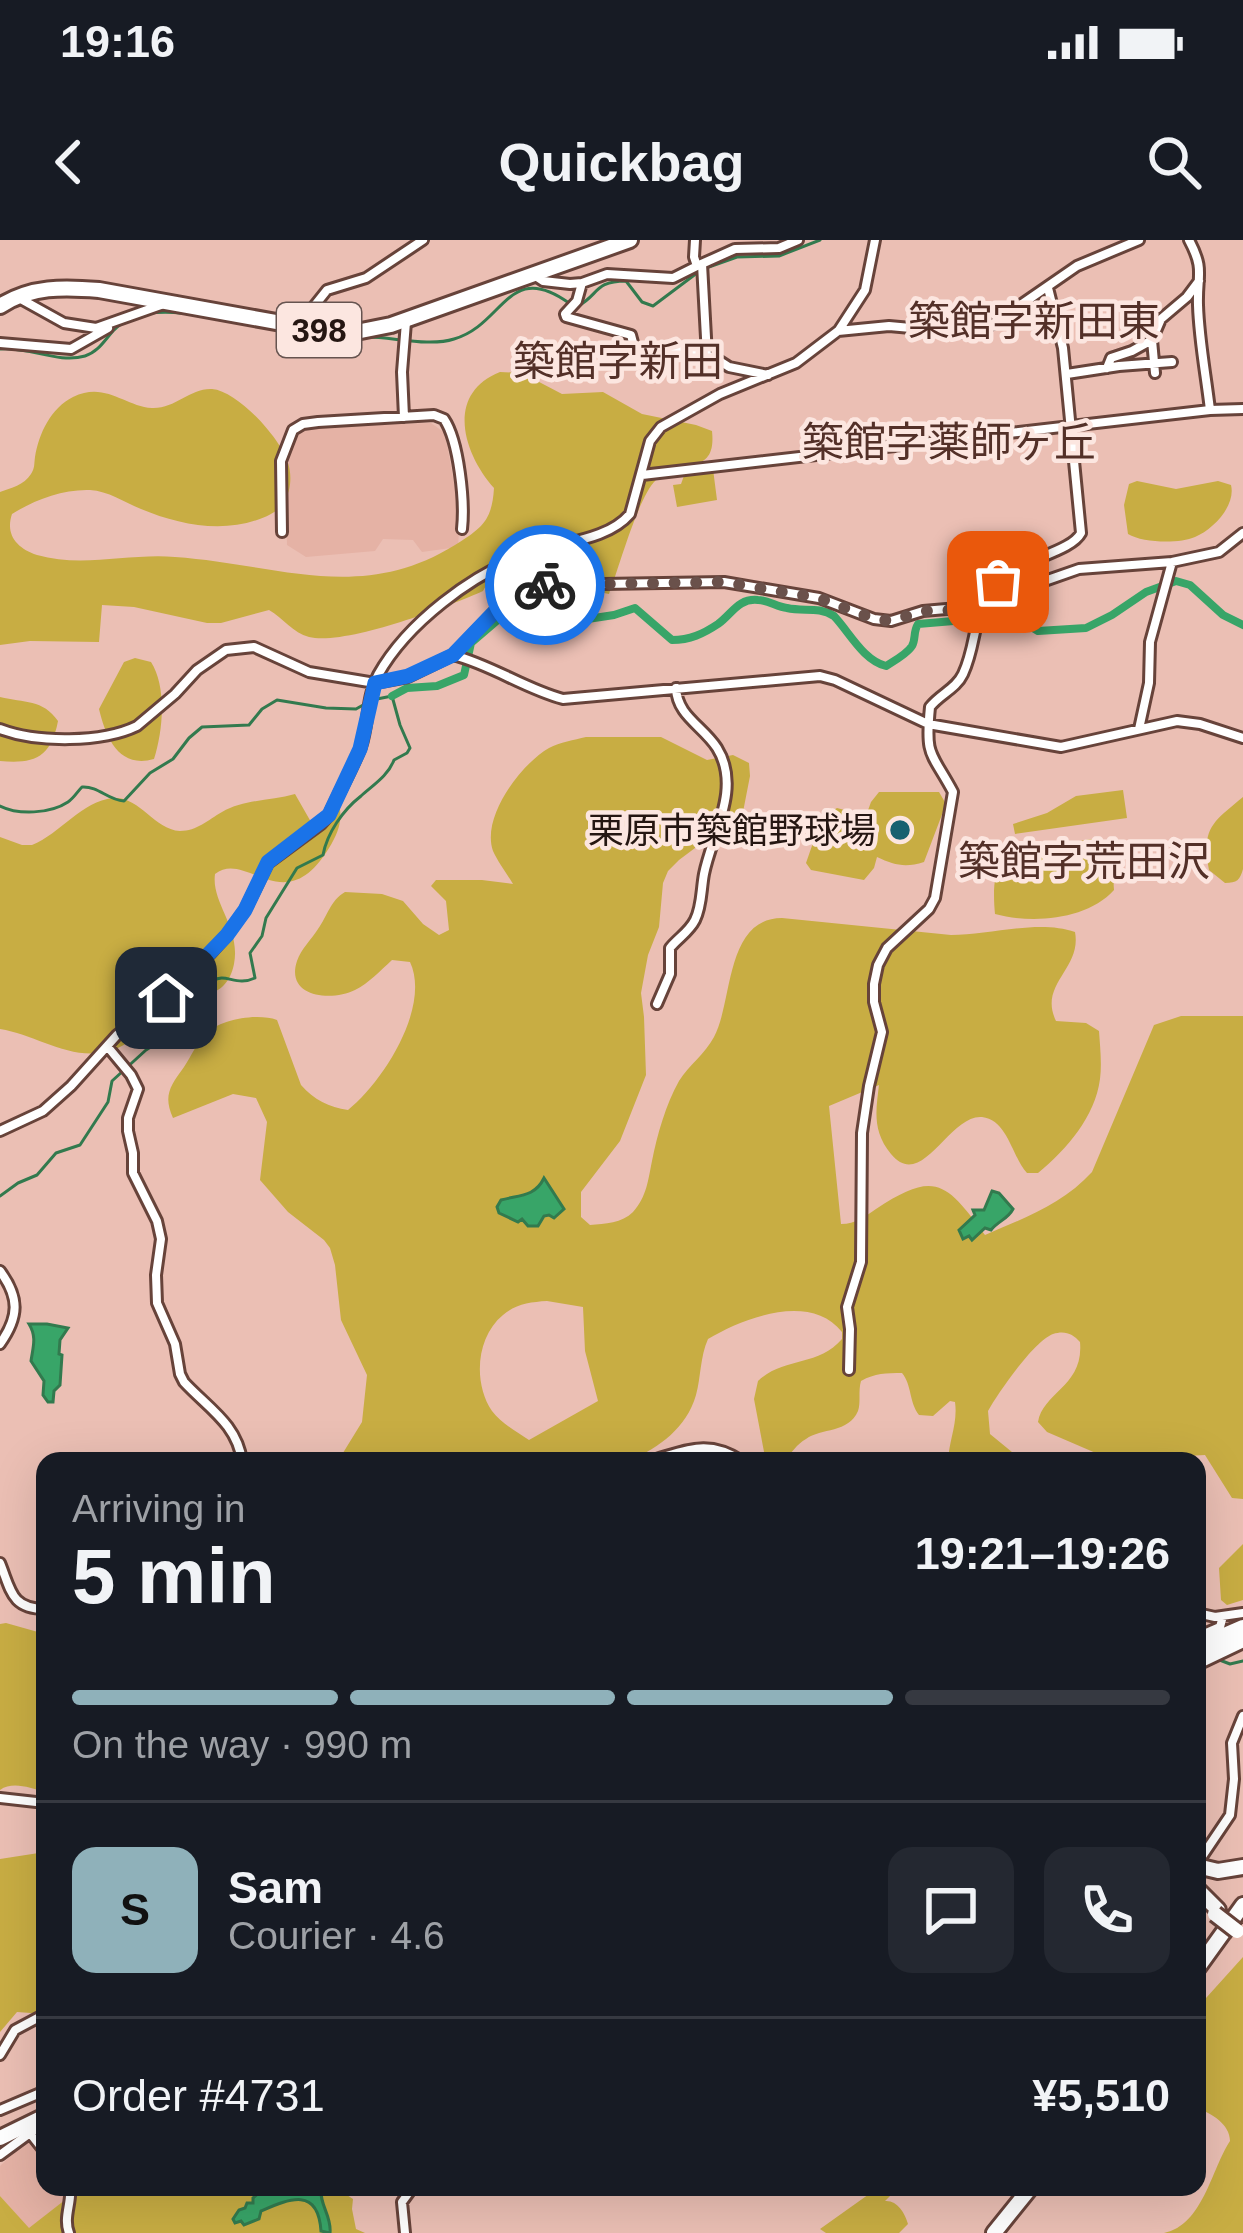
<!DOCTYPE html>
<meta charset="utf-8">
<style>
:root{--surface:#171b24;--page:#242831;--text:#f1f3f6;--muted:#9ea1a6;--line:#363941;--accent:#8fb1ba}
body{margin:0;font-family:Arial,"Noto Sans JP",sans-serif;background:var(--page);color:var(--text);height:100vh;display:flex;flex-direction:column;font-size:45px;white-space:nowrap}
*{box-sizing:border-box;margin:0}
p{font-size:39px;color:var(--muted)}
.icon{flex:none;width:66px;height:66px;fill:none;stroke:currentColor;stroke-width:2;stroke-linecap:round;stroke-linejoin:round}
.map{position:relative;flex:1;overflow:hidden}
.sheet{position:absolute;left:36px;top:1212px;width:1170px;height:744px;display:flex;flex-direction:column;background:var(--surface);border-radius:24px;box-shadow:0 12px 48px #0002}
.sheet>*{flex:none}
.pin{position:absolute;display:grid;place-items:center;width:102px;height:102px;color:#fff;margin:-51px;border-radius:24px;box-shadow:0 6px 18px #0006}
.courier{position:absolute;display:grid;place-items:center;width:120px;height:120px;margin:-60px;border:9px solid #1a73e8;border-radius:50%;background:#fff;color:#222;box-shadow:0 3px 15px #0007}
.overview em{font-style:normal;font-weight:600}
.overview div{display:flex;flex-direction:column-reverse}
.overview{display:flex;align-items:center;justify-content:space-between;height:204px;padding:0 36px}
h1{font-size:78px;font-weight:600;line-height:90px}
.bar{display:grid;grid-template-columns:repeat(4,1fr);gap:18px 12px;align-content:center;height:144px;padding:0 36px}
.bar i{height:15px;border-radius:9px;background:var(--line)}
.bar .active{background:var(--accent)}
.bar p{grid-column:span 4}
.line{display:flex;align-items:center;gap:30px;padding:0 36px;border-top:3px solid var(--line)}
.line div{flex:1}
.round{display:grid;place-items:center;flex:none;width:126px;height:126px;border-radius:24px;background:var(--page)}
.status{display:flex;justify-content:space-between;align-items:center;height:84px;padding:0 60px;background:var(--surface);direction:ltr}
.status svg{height:33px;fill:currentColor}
header{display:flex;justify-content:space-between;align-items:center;height:156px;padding:0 36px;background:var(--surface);font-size:54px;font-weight:600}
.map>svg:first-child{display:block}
.built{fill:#e5b2a5}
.green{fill:#c8ad43;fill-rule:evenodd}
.water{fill:#38a568;stroke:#327a4e;stroke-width:3}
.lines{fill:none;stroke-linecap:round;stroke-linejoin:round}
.stream{stroke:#327a4e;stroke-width:3}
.river{stroke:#38a568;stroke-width:8}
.minor-casing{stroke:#67433a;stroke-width:14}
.highway-casing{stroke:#67433a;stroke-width:20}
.minor{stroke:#fff;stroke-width:8}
.highway{stroke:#fff;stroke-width:14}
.highway-bridge-casing{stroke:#67433a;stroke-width:20;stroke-linecap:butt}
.highway-bridge{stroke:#fff;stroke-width:14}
.done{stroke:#6a514b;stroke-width:12;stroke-dasharray:0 21.6}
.route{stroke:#1a73e8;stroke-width:15}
.poi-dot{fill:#186170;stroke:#fce6e0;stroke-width:4.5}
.labels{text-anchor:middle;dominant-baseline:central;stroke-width:9;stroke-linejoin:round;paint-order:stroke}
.shield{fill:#fce6e0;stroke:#665450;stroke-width:3}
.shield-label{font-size:33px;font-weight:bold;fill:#251612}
.poi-label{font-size:36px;fill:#251612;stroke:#fce6e0;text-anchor:end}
.quarter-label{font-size:42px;fill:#533028;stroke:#fce6e0}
</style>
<div class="status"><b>19:16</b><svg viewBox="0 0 49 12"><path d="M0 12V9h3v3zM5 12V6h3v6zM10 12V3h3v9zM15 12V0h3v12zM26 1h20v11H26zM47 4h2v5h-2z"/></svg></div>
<header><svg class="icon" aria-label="back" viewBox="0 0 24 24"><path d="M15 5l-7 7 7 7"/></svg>Quickbag<svg class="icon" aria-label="search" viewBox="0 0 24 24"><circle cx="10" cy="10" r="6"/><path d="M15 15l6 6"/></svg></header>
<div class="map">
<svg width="1243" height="1993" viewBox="0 0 1243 1993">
<rect width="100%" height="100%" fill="#ebbfb4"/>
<!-- built -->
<path class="built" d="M 431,183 L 445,193 L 460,277 L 458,307 L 422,312 L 413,300 L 383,299 L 375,311 L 306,317 L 287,305 L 285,223 L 292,202 L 303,187 Z
M 30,1898 L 45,1916 L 45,1947 L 68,1947 L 70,1956 L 29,1989 L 0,1956 L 0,1926 Z"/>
<!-- green -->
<path class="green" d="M 500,132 L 522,133 L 562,154 L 603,152 L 642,174 L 696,185 L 712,191 C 717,238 680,216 656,240 C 638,257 619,328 609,354 C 599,352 591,348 583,341 C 569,330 531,282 511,299 C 498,310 492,336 483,351 C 447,367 345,406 309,397 C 293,393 283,378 269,370 L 221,383 L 207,383 L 134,367 L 102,365 L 99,402 L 30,401 L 0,405 L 0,252 C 11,248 24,245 31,234 C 35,228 34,224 35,217 C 39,193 51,168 73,157 C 105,141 124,166 152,168 C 175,169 190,148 212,149 C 238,151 281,199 288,223 C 291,232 291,242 289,250 C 284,268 274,274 257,280 C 219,293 177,284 141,269 C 124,262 108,251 90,250 C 63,249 34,260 12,274 C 5,295 17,308 37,315 C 82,328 130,313 175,317 C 277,324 360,364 455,305 C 482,288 492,281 494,248 C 463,213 445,154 500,132 Z
M 713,229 L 717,260 L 677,267 L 673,245 L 681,244 L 685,233 Z
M 1137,241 L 1176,249 L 1218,241 L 1231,245 C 1236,265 1214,289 1195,297 C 1179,304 1143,303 1128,294 L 1124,265 L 1129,244 Z
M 135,418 L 151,422 C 167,447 163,491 154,519 C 119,529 106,498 99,469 L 124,422 Z
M 0,457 C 24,463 43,459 58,481 C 51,518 34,524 0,521 Z
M 586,497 L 661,497 L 707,520 L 733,515 L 749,523 L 750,536 L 743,572 L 679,620 L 668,631 L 663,643 L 659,687 L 648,715 L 641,753 L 644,777 L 646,835 L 620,901 L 581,952 L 581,977 L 590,985 C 605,984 622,983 633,972 C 647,956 648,940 652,921 C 657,895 666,864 679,841 C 689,825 705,814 714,797 C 733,762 725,678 782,678 L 951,695 C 989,695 1039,679 1075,692 C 1082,729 1038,744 1056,781 L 1086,783 L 1099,791 C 1100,806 1102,824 1100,839 C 1095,877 1067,909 1038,933 L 1027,933 C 1012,917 1008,880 982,877 C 949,874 922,952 891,914 C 872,891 876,870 879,845 L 829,866 L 841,984 C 856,984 864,977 876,969 C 935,930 946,942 985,995 C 1024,978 1063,964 1092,932 L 1154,785 L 1181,776 L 1243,776 L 1243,1259 L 1232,1258 L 1205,1215 L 1112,1220 L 1047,1192 L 1038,1182 C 1043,1152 1084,1146 1080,1102 C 1073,1094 1065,1090 1053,1094 C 1034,1101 998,1153 988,1171 L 990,1194 L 1023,1221 L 948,1221 C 949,1200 958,1183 955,1162 L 950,1161 L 933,1176 L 919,1175 C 909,1162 912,1145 902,1133 C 886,1133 875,1133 861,1141 C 858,1151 861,1163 858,1171 C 849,1193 821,1188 806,1199 C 797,1204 791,1213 785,1221 L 771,1221 L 765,1217 L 754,1159 L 758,1141 C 783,1117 818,1127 842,1099 L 842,1092 C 810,1052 743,1078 708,1099 C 700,1117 701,1137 696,1155 C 686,1189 660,1206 630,1221 L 338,1221 L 362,1182 L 367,1135 L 341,1080 L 335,1025 L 330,1008 L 324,1000 L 288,972 L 260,940 L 267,882 L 256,858 L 233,854 L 173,878 C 163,856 170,846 184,827 C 191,817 196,804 204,795 C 220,779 257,773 277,780 L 301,845 C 314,860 329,867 348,870 C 383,842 431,767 410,722 L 392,720 C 380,731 369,743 355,750 C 331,762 285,757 297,721 C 301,709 311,700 318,689 C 328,675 330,661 345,652 L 382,654 L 403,661 L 423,684 L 439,695 L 449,690 L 446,661 L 431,646 L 436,640 L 482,640 L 513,644 C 507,634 498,622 493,611 C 481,577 521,524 549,508 C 560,502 574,500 586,497 ZM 547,1061 L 583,1067 L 585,1111 L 598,1161 L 529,1200 C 517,1192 501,1183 492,1171 C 473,1143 476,1097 503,1075 C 516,1064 530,1062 547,1061 Z
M 1123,550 L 1127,578 L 1015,594 L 1013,584 L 1047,573 L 1076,556 Z
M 879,552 L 939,552 L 946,564 L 924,622 C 905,628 894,625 877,617 L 874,628 L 864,640 L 811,630 L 806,623 L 822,577 L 837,568 L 856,573 L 863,584 L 871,562 Z
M 295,554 L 311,582 L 339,564 C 343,581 338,593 329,608 C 284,682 247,609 215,634 C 211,663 241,687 234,724 C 226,763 193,753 168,767 C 150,777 139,799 118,808 C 76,826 39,795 0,789 L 0,597 L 22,605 L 32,605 C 60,594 82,561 113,558 C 140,556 153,589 180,591 C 197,591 208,580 222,572 C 244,559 271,561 295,554 Z
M 1243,557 L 1243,629 C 1240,640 1237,643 1225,643 L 1209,630 C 1201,588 1213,582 1243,557 Z
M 1090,599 C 1114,601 1113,631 1114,650 C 1087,680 1032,684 995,674 C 987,590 1030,612 1090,599 Z
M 1243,1304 L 1243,1360 L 1227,1365 L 1221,1360 L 1219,1328 Z
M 6,1383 L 45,1394 L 45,1552 C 30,1548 13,1541 0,1550 L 0,1384 Z
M 45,1612 L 45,1774 L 17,1772 L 0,1792 L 0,1619 Z
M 1243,1717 L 1243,1993 L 1164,1993 C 1203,1985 1211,1930 1230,1901 C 1230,1884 1211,1873 1197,1868 L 1197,1768 Z
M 71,1947 L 266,1947 L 253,1958 L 253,1963 L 247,1963 L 234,1979 L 235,1982 L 241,1981 L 244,1985 L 259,1979 L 261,1971 C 289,1959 317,1946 321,1991 L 325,1993 L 71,1993 L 68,1980 Z
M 321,1947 L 349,1947 L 347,1955 L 353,1959 L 352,1969 L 356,1989 L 365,1993 L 330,1993 C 332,1976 319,1965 321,1947 Z
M 879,1947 L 899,1947 L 885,1961 C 897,1960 905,1973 908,1984 L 899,1993 L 826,1993 L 820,1989 Z
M 0,1956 L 29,1988 L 70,1956 L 67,1993 L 0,1993 Z"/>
<!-- water -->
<path class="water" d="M 544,938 L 564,969 L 554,978 L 549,975 L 544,976 L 538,986 L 528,986 L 522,979 L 518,982 L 499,973 L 497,967 L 501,960 C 519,955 535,957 544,938 Z
M 992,951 L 999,953 L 1013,969 C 1008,979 998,981 991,990 L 985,988 L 972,1000 L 969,996 L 963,999 L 959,990 L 975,975 L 973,970 L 984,970 Z
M 29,1084 L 47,1084 L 68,1088 L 60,1100 L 59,1114 L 62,1115 L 60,1145 L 54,1151 L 53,1162 L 48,1162 L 43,1155 L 44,1141 L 31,1121 C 33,1107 37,1097 29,1084 Z
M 266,1947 L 321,1947 C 319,1965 332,1976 330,1993 L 321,1991 C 318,1946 289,1959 261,1971 L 259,1979 L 244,1985 L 241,1981 L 235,1983 L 233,1979 L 239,1970 L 245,1968 L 247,1963 L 253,1963 L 253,1958 Z"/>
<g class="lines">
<!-- stream -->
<path class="stream" d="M 706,28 L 737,17 L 779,16 L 820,0
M 578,66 C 599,55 594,41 626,41 L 642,62 L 653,66 L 697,33
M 367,97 C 393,97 429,107 454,99 C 504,85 508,19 569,63
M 331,98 L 351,98
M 0,109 C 28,106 58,124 85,116 C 98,112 104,101 113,91 C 136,67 174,71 204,76
M 0,566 C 18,575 50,574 68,562 C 74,558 77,552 82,547 C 99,546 107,560 124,561 L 150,533 L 173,519 L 189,498 L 202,487 L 249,485 L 262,469 L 277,460 L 326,468 L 356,469 L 372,460 L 392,456 L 400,485 L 410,508 L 407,513 L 394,520 C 388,536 373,545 361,556 C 343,570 327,593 323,615 L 297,628 L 266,678 L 262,696 L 250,713 L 255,738 C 236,747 225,732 213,741 C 205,746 198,761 193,769 L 199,779 L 197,783 L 171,794 L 146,810 L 112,841 L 108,862 L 80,905 L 56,913 L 37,935 L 18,943 L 0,956
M 1217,1419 L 1230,1424 L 1243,1421"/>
<!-- river -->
<path class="river" d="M 392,456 L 407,448 L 437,446 L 464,435 L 471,403 L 514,366 L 520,366 L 535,378 L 581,380 L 614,375 L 635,368 L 672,400 C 690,400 703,394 718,384 C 732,374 738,358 758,360 C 768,360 777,367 787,368 C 804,372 818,366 834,376 C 850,393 863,420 886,426 C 894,421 907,414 912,406 C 916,399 913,392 918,384 L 1001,377 L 1025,383 L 1038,391 L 1086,388 L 1112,375 L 1146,352 L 1176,341 L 1190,345 L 1223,375 L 1243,385"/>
<defs>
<path id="minor" d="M 695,0 L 694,17 L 697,26 L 735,9 L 779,8 L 798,0
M 1189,0 C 1205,30 1197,34 1198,65 C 1199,100 1206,135 1210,170
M 702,24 L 707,116
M 537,33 L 537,37 L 543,41 L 570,44 L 582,43 L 607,34 L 673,38 L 697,26
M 582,43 L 577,61 L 565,74 L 566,77 L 631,95 L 636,114 L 673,109 L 693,112 L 715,118 L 729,127 L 768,135
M 19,58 L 64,83 L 96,88 L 161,65
M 299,85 L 327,50 L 366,38 L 423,0
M 839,90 L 865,50 L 875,0
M 1152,100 L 1155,133
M 0,103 L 71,109 L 108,88
M 1107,128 L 1111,118 L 1132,111 L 1152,100 L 1161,79 L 1187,57 L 1199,41
M 1067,134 L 1119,126 L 1172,122
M 404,177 L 402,132 L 406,82
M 642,235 L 1210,170 L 1243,169
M 282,292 L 281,221 L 293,190 L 303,184 L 318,182 L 434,175 L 444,179 C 459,201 465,262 462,289
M 454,414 L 504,362 L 542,345 L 724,342 L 819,358 L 874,379 L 891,381 L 923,371 L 970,367 L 1079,329 L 1172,322 L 1219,312 L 1243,293
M 0,489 C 37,503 102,503 137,486 L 175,454 L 197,430 L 226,410 L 254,407 L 309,432 L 375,443 L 408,437 L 453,415 C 492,425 525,449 563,459 L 820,436 L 835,440 L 928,484 L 1061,507 L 1177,481 L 1200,484 L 1243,498
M 1139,489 L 1149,443 L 1150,402 L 1172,322
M 657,764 L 670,734 L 670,708 C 678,698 689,692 695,680 C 702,666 701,650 704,634 C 712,594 742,548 717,508 C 703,486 677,476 676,448
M 107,806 L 131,835 L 138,849 L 128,878 L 128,891 L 133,913 L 133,933 L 157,981 L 161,999 L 156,1035 L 157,1063 L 175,1104 L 180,1134 L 184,1142 C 208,1168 237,1184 242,1221
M 0,891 L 43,871 L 71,846 L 117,795 L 182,745 L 227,695 L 245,670 L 268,623 L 321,584 L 329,575 C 339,552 352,530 361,507 C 369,484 366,458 378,435 C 407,383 472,334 528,314 C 560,302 607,301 630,274 L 650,201 L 661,187 L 720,154 L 796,123 L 838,91 L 889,86 L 966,93 L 993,84 L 1077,26 L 1139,0
M 0,1031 C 20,1058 19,1077 0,1104
M 849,1130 L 850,1089 L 847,1067 L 861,1022 L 862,893 L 869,846 L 882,792 L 874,762 L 874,744 L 878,725 L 887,708 L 929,669 L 935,658 L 953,552 C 931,511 925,518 930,467 C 940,454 956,449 963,434 C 979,400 971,366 1001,339 C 1022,319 1071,312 1081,293 L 1063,108 L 1048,48
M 649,1221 C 686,1211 707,1198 742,1221
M 0,1323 C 11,1350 11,1369 45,1369
M 1197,1373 L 1215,1377 L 1243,1373
M 1197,1397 L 1220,1387 L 1223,1376
M 0,1558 L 45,1563
M 1199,1621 L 1230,1575 L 1234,1539 L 1232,1503 L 1243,1476
M 0,1815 L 15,1790 L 45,1774
M 0,1870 L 45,1851
M 30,1893 L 45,1912
M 0,1915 L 30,1893 L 45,1886
M 69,1993 C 63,1977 72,1963 70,1947
M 405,1993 L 402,1962 L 413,1947"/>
<path id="highway" d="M 0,66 C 31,46 64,47 99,50 L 326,91 L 356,92 L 391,85 L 630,0
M 1197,1407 L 1243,1387
M 1197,1422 L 1243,1400
M 1197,1626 L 1218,1631 L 1243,1627
M 1197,1649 L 1218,1670
M 1197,1729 L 1243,1665
M 0,1898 L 45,1876
M 994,1993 L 1031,1947"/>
</defs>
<!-- minor casing -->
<use href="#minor" class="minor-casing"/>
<!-- highway casing -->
<use href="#highway" class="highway-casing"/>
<!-- minor -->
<use href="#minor" class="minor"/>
<!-- highway -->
<use href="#highway" class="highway"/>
<defs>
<path id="highway-bridge" d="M 1215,1674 L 1237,1691"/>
</defs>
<!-- highway-bridge casing -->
<use href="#highway-bridge" class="highway-bridge-casing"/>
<!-- highway-bridge -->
<use href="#highway-bridge" class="highway-bridge"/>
</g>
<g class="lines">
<!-- done -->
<path class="done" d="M 545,345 L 724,342 L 819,358 L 874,379 L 891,381 L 923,371 L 959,370 L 976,365 L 982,363 L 998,342"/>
<!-- route -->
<path class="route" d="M 166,758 L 227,695 L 245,670 L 268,622 L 329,575 L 360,509 L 375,443 L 408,436 L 453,415 L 504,362 L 545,345"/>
</g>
<!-- markers -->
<circle class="poi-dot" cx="900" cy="590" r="12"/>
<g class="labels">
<!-- shield labels -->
<rect class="shield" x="277" y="63" width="84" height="54" rx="9"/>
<g class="shield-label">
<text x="319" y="90">398</text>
</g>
<!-- poi labels -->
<g class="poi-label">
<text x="876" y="590">栗原市築館野球場</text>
</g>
<!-- quarter labels -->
<g class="quarter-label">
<text x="1034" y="81">築館字新田東</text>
<text x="618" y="121">築館字新田</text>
<text x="949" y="202">築館字薬師ヶ丘</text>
<text x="1084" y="621">築館字荒田沢</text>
</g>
</g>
</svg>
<div class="pin" style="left:998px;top:342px;background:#ea580c"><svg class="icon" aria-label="bag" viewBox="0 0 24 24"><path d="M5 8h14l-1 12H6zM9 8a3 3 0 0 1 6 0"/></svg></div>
<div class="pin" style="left:166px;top:758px;background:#1f2937"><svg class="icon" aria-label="home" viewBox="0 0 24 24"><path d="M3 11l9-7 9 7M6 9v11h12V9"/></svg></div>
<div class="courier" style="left:545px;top:345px"><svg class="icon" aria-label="bike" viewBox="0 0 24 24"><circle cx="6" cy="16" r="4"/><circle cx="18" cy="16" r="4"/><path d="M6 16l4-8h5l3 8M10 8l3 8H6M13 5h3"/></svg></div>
<section class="sheet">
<div class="overview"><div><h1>5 min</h1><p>Arriving in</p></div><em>19:21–19:26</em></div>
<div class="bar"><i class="active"></i><i class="active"></i><i class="active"></i><i></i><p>On the way · 990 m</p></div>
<div class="line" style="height:216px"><b class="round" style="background:var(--accent);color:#111">S</b><div><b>Sam</b><p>Courier · 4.6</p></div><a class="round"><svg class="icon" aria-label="chat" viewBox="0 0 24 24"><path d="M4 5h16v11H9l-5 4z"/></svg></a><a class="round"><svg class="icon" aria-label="phone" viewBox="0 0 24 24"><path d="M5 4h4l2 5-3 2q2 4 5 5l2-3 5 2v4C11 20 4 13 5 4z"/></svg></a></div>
<div class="line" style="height:156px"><div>Order #4731</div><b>¥5,510</b></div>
</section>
</div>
